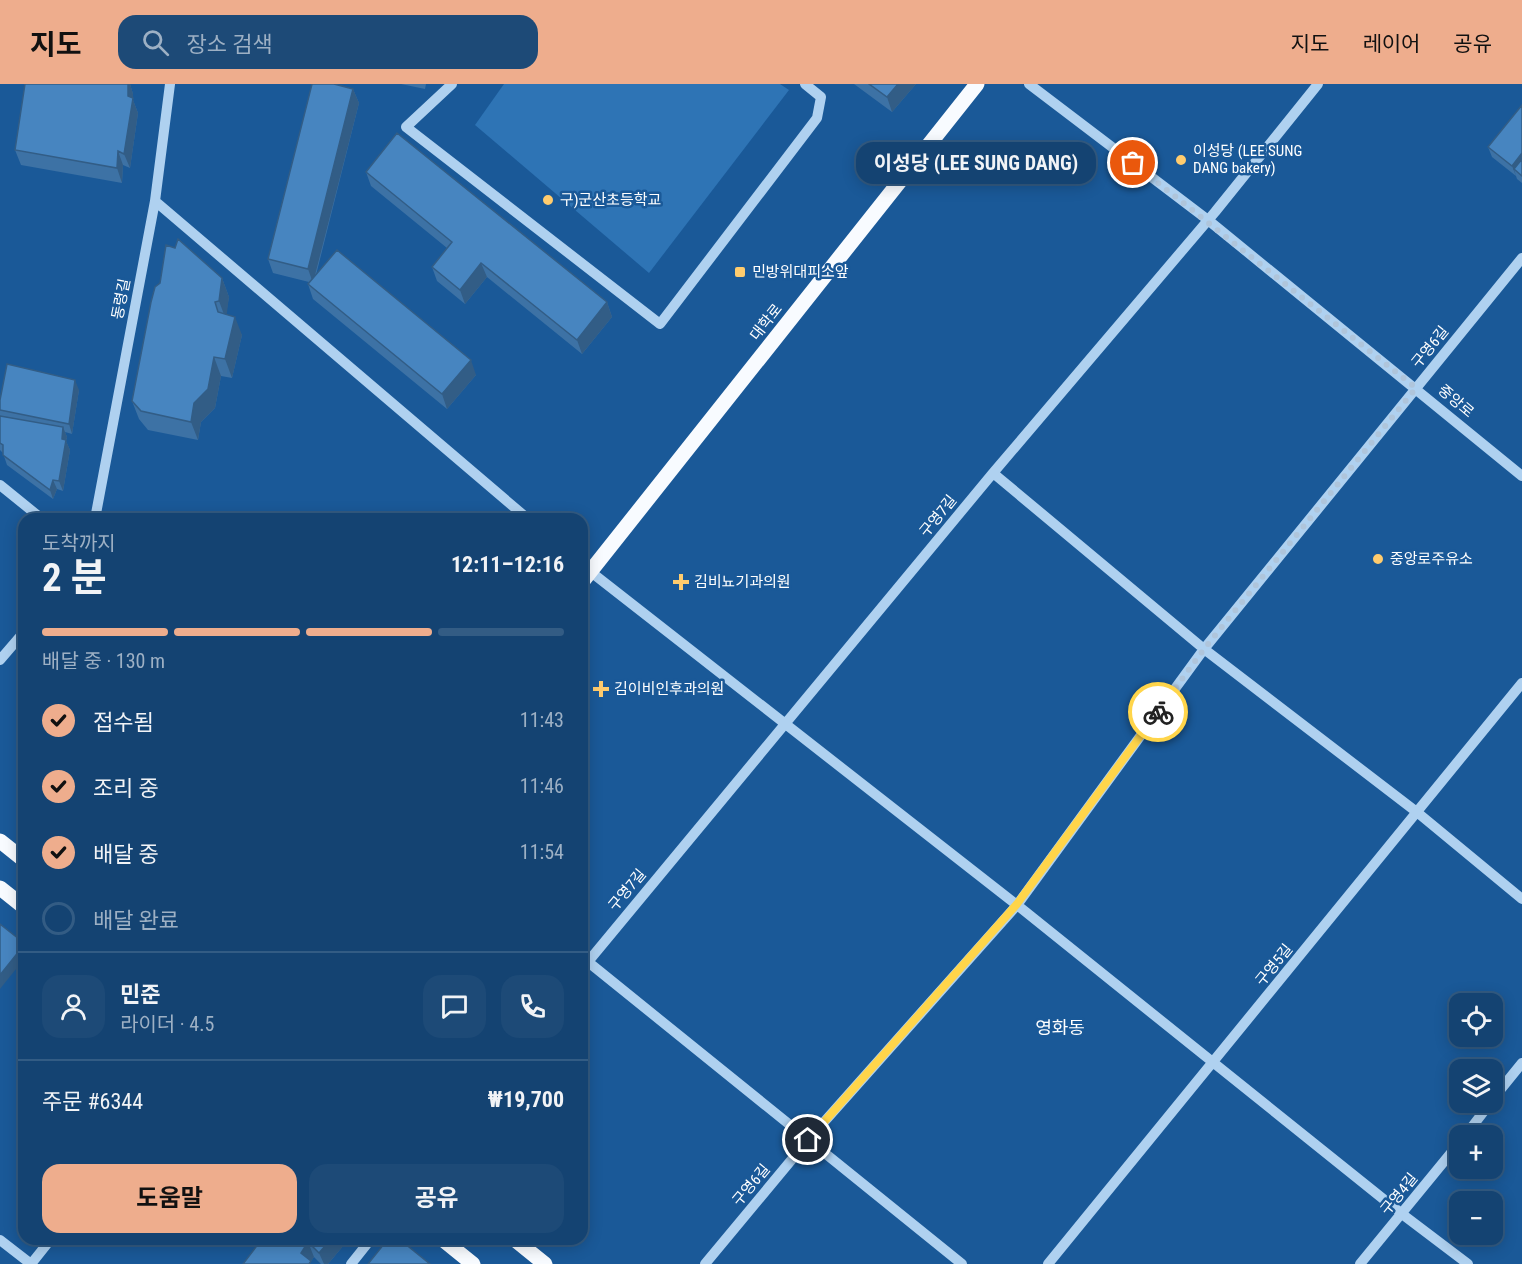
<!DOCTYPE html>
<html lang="ko">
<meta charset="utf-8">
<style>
:root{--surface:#144372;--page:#1d4a77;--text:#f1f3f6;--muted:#9db0c4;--line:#335c84;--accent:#eead8d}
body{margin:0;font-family:"Roboto Condensed","Noto Sans KR",sans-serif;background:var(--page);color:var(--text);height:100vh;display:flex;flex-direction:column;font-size:22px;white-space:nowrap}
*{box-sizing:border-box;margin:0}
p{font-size:20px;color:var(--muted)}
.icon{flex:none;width:33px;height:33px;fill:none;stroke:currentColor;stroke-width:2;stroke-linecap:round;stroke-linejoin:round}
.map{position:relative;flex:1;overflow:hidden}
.details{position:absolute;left:18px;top:429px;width:570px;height:732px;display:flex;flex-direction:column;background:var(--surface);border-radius:18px;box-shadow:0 3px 15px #0003,0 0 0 2px var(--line)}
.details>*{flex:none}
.buttons{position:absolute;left:1449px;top:909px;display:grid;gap:12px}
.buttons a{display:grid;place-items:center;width:54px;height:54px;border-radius:12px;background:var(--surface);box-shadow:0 3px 15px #0003,0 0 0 2px var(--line);font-size:30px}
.pin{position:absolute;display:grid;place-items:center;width:51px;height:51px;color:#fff;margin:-26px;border:3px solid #fff;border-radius:50%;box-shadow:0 2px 6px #0007}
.courier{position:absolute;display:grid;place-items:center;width:60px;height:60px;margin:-30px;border:4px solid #ffd54a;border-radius:50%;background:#fff;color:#222;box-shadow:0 2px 8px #0007}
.bubble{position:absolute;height:42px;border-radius:18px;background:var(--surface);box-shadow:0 3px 15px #0003,0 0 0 2px var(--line);font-size:20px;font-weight:700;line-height:42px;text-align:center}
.summary em{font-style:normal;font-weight:700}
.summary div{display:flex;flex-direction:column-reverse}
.summary{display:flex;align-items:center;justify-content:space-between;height:102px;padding:0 24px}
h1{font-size:39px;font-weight:700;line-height:45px}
.bar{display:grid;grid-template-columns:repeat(4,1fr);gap:9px 6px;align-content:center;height:72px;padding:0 24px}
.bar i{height:8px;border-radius:4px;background:var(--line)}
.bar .selected{background:var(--accent)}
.bar p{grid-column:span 4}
.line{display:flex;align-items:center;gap:15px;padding:0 24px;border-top:2px solid var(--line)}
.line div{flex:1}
.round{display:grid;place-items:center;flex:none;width:63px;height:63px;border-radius:18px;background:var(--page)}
ol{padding:0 24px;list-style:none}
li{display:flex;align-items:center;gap:18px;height:66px}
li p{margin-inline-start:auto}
li .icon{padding:6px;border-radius:50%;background:var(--accent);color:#111;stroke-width:4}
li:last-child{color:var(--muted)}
li i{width:33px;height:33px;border:3px solid var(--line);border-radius:50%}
.action{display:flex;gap:12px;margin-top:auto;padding:12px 24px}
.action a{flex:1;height:69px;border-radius:18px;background:var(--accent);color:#111;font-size:24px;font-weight:700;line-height:69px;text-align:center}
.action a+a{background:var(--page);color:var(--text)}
header{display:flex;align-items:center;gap:36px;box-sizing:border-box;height:84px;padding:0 30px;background:var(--accent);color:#111}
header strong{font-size:28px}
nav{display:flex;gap:33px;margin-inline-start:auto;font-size:21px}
.search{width:420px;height:54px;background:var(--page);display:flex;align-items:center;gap:15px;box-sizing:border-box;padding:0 21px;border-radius:18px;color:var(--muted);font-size:22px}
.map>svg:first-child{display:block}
.grass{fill:#2e74b5}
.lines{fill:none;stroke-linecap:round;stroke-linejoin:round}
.minor{stroke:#afd1f0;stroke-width:10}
.major{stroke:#f8fbff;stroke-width:15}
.wall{fill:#3d72a5}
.shaded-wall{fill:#325d86}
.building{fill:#4785c0;stroke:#325d86;stroke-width:1.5}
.done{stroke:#afc5db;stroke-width:6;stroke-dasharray:0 10.8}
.route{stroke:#ffd54a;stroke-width:8}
.poi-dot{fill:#ffcc6e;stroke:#1a5998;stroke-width:2}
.labels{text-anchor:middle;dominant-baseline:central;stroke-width:5;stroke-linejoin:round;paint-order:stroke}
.poi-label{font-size:15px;fill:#fff;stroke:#1a5998;text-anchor:start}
.street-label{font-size:15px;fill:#fff;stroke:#1a5998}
.quarter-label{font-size:18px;fill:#fff;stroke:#1a5998}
</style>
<header>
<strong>지도</strong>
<div class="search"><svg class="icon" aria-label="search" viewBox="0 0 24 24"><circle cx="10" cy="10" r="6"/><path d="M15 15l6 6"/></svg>장소 검색</div>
<nav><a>지도</a><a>레이어</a><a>공유</a></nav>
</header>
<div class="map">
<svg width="1522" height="1180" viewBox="0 0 1522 1180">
<rect width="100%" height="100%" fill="#1a5998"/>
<!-- grass -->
<path class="grass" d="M 504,0 L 780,0 L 789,6 L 649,189 L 475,41 Z"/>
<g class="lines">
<!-- minor -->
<path class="minor" d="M 452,0 L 406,43 L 660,240 L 817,34 L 821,13 L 805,0
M 1029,0 L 1208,136 L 1522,392
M 155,117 L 528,435
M 993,389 L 1204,565 L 1418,729 L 1522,815
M 0,401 L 42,435
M 95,435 L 155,117 L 170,0
M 582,481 L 1017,821 L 1402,1130 L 1468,1180
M 0,576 L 24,548
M 582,873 L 962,1180
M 582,885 L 993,389 L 1215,128 L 1318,0
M 1492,1016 L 1522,979
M 1465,1052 L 1491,1018
M 0,1156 L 31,1180
M 31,1180 L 51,1155
M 351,1180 L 371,1155
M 705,1180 L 808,1056 L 1017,821 L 1204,565 L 1522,174
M 1048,1180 L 1522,599
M 1360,1180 L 1460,1058"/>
<!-- major -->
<path class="major" d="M 582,498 L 977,0
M 0,757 L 24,776
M 0,804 L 24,823
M 442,1155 L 473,1180
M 514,1155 L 545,1180"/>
</g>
<!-- wall -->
<path class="wall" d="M 25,0 L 130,0 L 133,10 L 133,16 L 138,29 L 130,84 L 123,81 L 122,99 L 21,81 L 15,66 Z
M 401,0 L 426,0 L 425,5 Z
M 854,0 L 916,0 L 892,28 Z
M 353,5 L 359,19 L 316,191 L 476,291 L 447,325 L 313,215 L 308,200 L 309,198 L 273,189 L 268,175 Z
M 1522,21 L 1522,99 L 1517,95 L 1516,92 L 1492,73 L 1488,63 Z
M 366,88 L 607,218 L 612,233 L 582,270 L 487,193 L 465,220 L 437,197 L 432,183 L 447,164 L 371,102 Z
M 222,194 L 229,213 L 226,230 L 242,251 L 232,294 L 221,292 L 215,324 L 201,338 L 198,356 L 148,346 L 139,335 L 132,317 Z
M 79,306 L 72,350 L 65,348 L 67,353 L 66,357 L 70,366 L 63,407 L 57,405 L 53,415 L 7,381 L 3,369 L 0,366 L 0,316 Z
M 262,1155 L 349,1155 L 328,1180 L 321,1180 L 314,1173 L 311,1177 Z"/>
<!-- shaded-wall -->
<path class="shaded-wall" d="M 128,0 L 130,0 L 133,10 L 133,16 L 138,29 L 130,84 L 124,70 Z
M 898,0 L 916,0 L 892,28 L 887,13 Z
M 353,5 L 359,19 L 313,199 L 308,185 Z
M 118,67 L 123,81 L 122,99 L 117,84 Z
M 1522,69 L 1522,84 L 1514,85 L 1516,92 L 1512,82 Z
M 481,179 L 487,193 L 465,220 L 460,206 Z
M 222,194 L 229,213 L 226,236 L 219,217 Z
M 607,218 L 612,233 L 582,270 L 577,256 Z
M 235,233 L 242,251 L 232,294 L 225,275 Z
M 214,273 L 221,292 L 215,324 L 201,338 L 198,356 L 191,338 L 194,319 Z
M 471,276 L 476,291 L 447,325 L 442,310 Z
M 75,296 L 79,306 L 72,350 L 69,340 Z
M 63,343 L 67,353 L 66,357 L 70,366 L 63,407 L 59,397 L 62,355 Z
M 53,396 L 57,405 L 53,415 L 50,406 Z
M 24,861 L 24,875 L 0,905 L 0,891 Z
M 331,1155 L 349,1155 L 328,1180 L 324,1180 L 319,1169 Z
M 308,1158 L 314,1173 L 309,1180 L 301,1169 Z"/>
<!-- building -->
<path class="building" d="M 25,0 L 128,0 L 128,12 L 133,14 L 124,70 L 118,67 L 117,84 L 15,66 Z
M 312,0 L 334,0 L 353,5 L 308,185 L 268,175 Z
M 869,0 L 898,0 L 887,13 Z
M 1522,21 L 1522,69 L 1512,82 L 1488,63 Z
M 397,49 L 607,218 L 577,256 L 481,179 L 460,206 L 432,183 L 452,158 L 366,88 Z
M 1522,75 L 1522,92 L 1514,85 Z
M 178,155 L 222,194 L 219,217 L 215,218 L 218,228 L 235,233 L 225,275 L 214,273 L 208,305 L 194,319 L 191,338 L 141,327 L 132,317 L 151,218 L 155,203 L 160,199 L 166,161 L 175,164 Z
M 337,166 L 471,276 L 442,310 L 308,200 Z
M 7,280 L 75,296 L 69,340 L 0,326 L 0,316 Z
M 0,332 L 63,343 L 62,355 L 66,356 L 59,397 L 53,396 L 50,406 L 3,371 L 3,361 L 0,359 Z
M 0,840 L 24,859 L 24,861 L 0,891 Z
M 262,1155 L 331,1155 L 319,1169 L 308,1158 L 301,1169 L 311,1177 L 309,1180 L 243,1180 Z
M 388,1155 L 399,1155 L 430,1180 L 368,1180 Z"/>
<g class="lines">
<!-- done -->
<path class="done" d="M 1133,79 L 1416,304 L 1204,565 L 1158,628"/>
<!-- route -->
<path class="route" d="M 808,1056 L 1017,820 L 1158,628"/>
</g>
<!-- markers -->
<g class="poi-dot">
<circle cx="1181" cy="76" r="6"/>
<circle cx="548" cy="116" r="6"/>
<rect x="734" y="182" width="12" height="12" rx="3"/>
<circle cx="1378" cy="475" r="6"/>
<path d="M678 489h6v6h6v6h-6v6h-6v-6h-6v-6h6z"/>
<path d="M598 596h6v6h6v6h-6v6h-6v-6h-6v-6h6z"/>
</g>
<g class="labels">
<!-- poi labels -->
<g class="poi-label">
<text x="1193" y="67">이성당 (LEE SUNG<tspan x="1193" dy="17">DANG bakery)</tspan></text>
<text x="560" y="116">구)군산초등학교</text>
<text x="752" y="188">민방위대피소앞</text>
<text x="1390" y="475">중앙로주유소</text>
<text x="694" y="498">김비뇨기과의원</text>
<text x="614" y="605">김이비인후과의원</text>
</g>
<!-- street labels -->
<g class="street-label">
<text transform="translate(121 215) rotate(-79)">동령길</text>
<text transform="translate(766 238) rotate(-52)">대학로</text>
<text transform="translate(1430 263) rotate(-51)">구영6길</text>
<text transform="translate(1456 317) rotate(40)">중앙로</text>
<text transform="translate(938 432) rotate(-51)">구영7길</text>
<text transform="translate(627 806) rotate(-50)">구영7길</text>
<text transform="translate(1274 881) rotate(-51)">구영5길</text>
<text transform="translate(751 1101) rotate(-50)">구영6길</text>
<text transform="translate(1399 1110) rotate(-51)">구영4길</text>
</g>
<!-- quarter labels -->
<g class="quarter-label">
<text x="1060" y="943">영화동</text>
</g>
</g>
</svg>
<div class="buttons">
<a><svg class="icon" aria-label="locate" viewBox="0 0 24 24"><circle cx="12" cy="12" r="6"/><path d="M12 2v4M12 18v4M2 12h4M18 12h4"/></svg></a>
<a><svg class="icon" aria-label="layers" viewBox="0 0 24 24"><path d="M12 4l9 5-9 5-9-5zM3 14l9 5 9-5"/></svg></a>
<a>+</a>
<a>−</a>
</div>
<div class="pin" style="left:1133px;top:79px;background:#ea580c"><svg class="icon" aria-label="bag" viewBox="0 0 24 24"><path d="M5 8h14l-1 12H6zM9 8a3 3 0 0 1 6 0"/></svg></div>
<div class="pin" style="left:808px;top:1056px;background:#1f2937"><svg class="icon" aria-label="home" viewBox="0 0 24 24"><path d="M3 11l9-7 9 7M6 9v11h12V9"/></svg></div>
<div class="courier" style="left:1158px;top:628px"><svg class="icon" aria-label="bike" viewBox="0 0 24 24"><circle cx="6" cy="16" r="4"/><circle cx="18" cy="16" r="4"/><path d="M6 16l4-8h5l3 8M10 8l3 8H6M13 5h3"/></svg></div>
<div class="bubble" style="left:856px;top:58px;width:240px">이성당 (LEE SUNG DANG)</div>
<section class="details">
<div class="summary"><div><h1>2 분</h1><p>도착까지</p></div><em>12:11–12:16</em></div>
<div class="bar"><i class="selected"></i><i class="selected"></i><i class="selected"></i><i></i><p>배달 중 · 130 m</p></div>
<ol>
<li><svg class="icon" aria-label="check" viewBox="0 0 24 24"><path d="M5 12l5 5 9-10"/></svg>접수됨<p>11:43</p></li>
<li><svg class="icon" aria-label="check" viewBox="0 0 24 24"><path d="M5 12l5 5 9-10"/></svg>조리 중<p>11:46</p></li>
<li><svg class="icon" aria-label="check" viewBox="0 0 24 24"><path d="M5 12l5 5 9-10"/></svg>배달 중<p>11:54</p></li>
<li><i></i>배달 완료</li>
</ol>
<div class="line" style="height:108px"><a class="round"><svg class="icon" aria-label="person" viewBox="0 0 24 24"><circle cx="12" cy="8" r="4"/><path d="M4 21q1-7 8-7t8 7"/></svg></a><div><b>민준</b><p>라이더 · 4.5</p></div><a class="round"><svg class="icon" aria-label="chat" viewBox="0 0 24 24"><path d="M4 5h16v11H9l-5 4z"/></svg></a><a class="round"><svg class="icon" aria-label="phone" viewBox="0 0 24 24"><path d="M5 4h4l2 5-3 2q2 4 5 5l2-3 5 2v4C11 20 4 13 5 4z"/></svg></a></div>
<div class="line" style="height:78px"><div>주문 #6344</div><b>₩19,700</b></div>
<div class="action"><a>도움말</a><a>공유</a></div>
</section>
</div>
